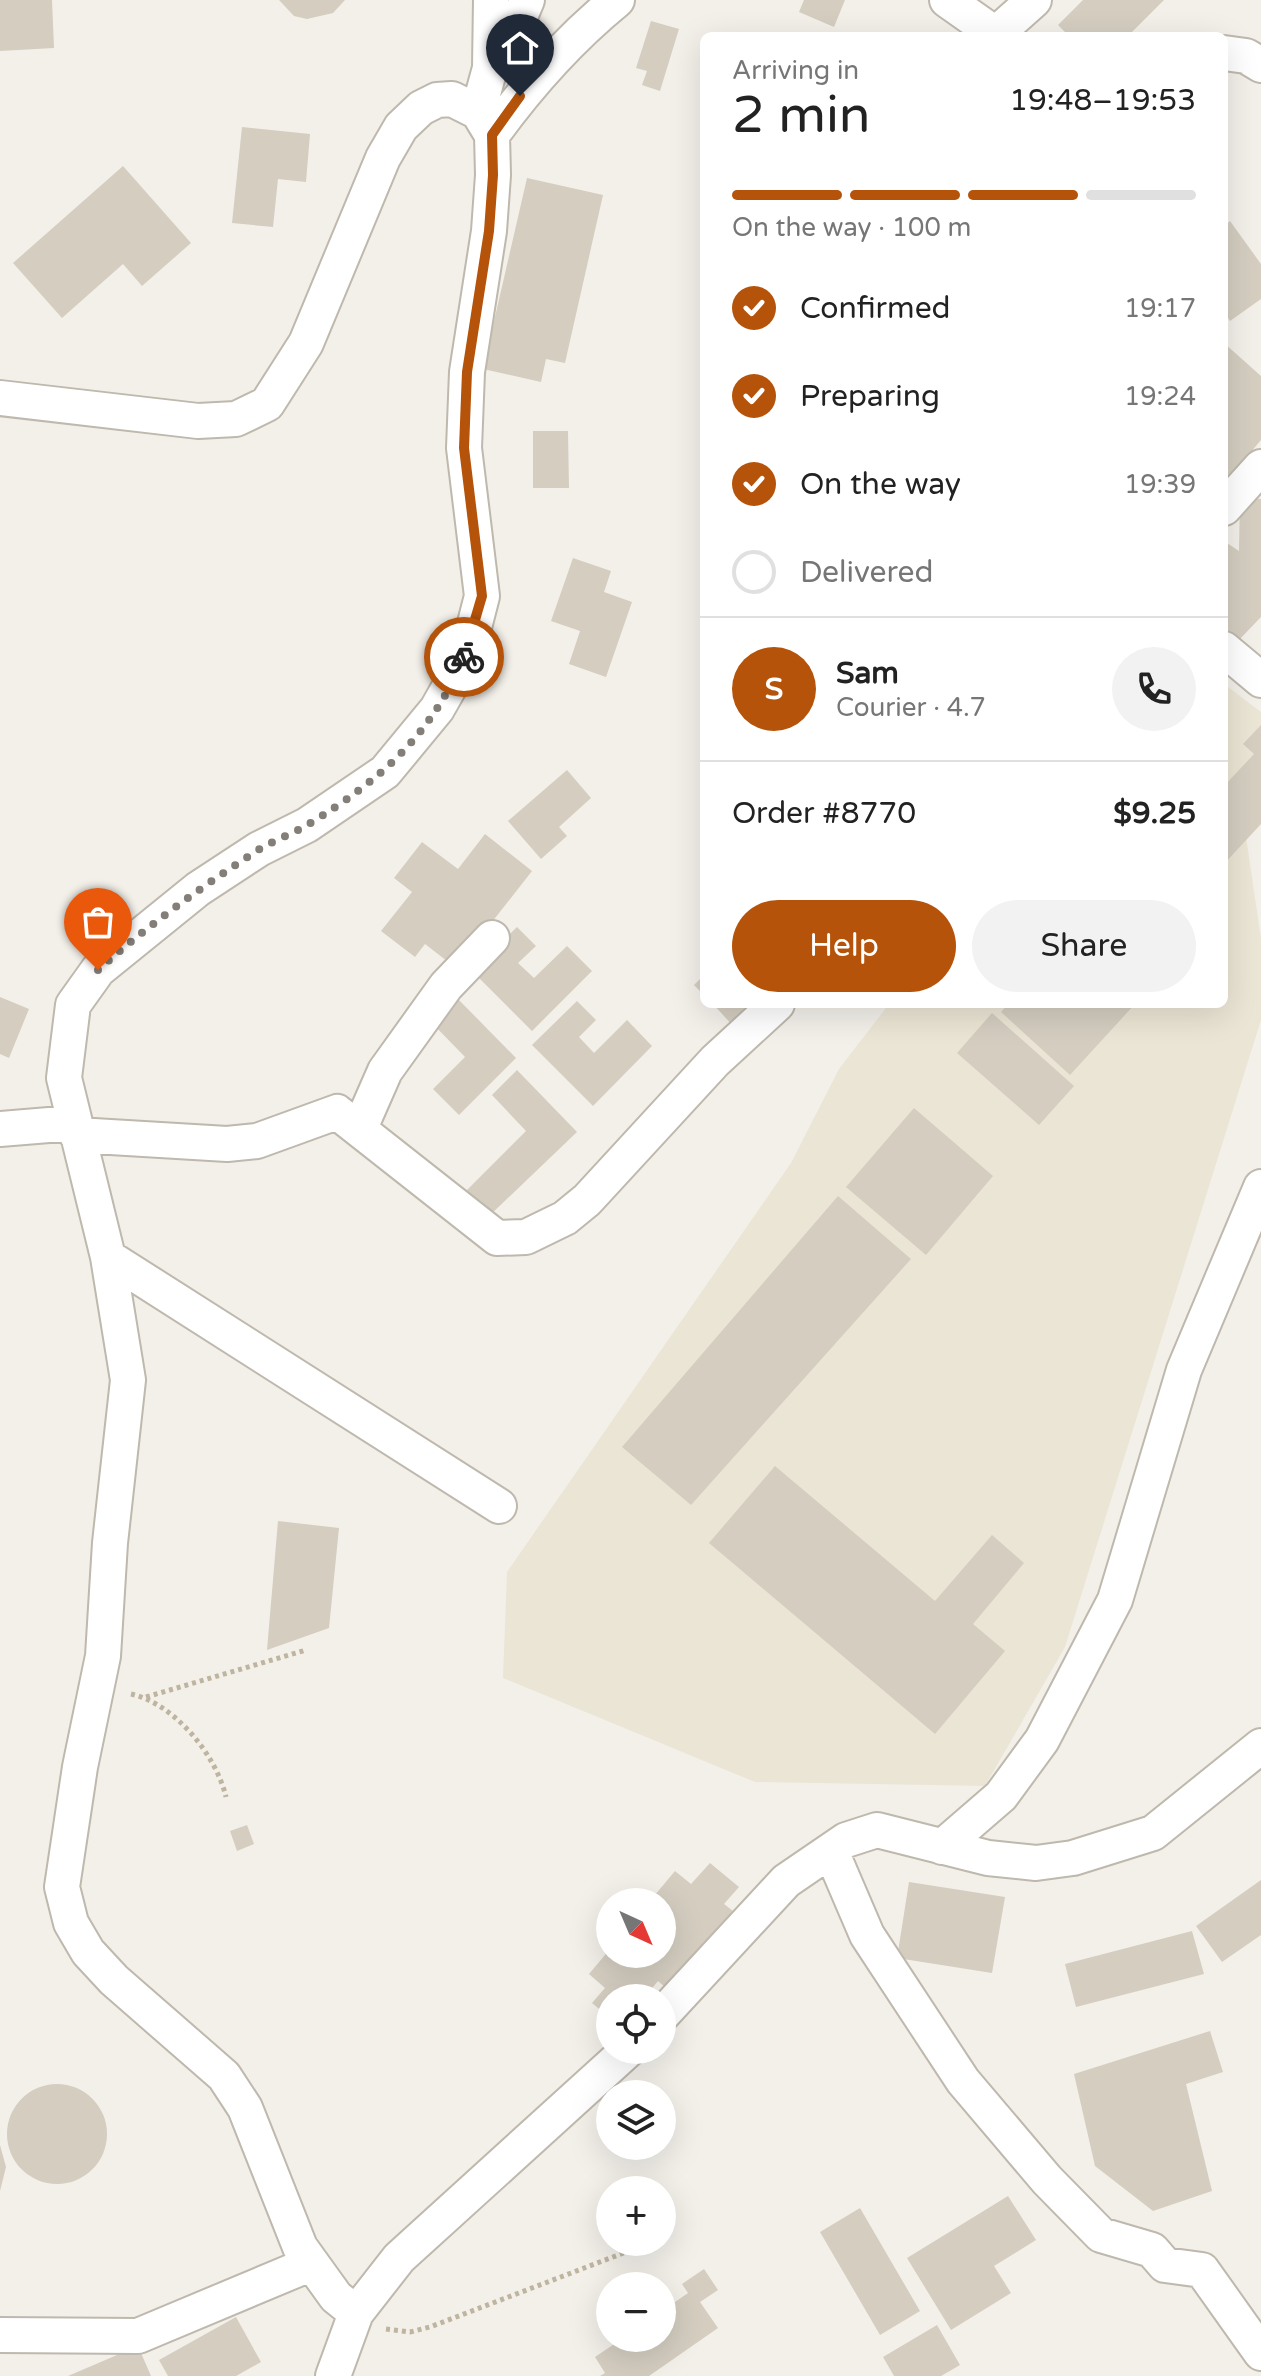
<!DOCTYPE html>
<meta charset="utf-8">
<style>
:root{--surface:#fff;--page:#f2f2f2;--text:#222;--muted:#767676;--line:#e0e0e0;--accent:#b45309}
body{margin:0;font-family:"Varela Round",sans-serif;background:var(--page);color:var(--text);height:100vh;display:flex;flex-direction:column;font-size:30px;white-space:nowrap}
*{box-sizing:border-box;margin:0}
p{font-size:26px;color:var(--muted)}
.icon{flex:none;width:44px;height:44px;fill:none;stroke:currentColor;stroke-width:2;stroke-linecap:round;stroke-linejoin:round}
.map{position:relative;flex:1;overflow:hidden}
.details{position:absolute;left:700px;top:32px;width:528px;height:976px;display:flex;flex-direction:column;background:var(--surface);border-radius:12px;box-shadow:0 8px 32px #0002}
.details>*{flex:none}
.needle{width:52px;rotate:136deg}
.fabs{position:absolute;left:596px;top:1888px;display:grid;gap:16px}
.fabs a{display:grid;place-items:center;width:80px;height:80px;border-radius:50%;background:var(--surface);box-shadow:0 8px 32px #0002;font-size:40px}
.pin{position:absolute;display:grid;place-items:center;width:68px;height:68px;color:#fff;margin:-82px -34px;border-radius:50% 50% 50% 0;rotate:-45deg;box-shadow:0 0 8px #0007}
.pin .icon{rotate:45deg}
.courier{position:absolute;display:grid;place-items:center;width:80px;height:80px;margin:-40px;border:6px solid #b45309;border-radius:50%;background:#fff;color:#222;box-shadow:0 2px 10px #0007}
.headline em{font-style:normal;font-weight:600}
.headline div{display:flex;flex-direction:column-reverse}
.headline{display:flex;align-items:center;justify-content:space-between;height:136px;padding:0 32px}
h1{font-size:52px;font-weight:600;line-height:60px}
.bar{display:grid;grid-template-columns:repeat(4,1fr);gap:12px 8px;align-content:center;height:96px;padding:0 32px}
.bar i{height:10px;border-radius:6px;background:var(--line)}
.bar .active{background:var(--accent)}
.bar p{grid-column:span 4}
.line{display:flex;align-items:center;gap:20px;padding:0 32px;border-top:2px solid var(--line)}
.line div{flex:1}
.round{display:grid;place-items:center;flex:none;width:84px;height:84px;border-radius:42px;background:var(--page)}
ol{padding:0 32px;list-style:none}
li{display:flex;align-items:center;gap:24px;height:88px}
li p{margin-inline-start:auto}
li .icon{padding:8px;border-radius:50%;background:var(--accent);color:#fff;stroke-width:4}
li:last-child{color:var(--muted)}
li i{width:44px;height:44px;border:4px solid var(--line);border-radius:50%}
.cta{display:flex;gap:16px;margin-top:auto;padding:16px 32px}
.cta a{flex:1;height:92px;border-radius:48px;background:var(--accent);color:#fff;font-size:32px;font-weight:600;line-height:92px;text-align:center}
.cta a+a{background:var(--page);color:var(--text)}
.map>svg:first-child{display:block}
.education{fill:#ebe5d5}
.building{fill:#d4cdc0}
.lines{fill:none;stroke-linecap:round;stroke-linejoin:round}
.minor-casing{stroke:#beb8ad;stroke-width:38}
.path{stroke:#beb4a0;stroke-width:5;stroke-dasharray:4 4;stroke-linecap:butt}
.minor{stroke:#fff;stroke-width:34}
.done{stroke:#837e77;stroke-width:8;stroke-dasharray:0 14.4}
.route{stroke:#b45309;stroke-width:10}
</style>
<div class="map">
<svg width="1261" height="2376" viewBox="0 0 1261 2376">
<rect width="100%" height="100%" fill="#f3f0ea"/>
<!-- education -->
<path class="education" d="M 1224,684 L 1261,712 L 1261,821 L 1246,837 L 1261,938 L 1261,1020 L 1065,1647 L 985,1786 L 755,1782 L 503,1678 L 507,1572 L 791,1163 L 839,1069 L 889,1004 L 1224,1004 Z"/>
<!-- building -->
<path class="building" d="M 0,0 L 52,0 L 54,48 L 0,51 Z
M 279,0 L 345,0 L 333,13 L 307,19 L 294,16 Z
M 804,0 L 845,0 L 834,27 L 799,12 Z
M 1083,0 L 1164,0 L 1128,36 L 1069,36 L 1058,25 Z
M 651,21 L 679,29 L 660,91 L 642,85 L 647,71 L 636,68 Z
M 242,127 L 310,134 L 306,182 L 278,179 L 273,227 L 232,223 Z
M 123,166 L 191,243 L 142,286 L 123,264 L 62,318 L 13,263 Z
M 527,178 L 603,195 L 565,363 L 546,359 L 541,382 L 483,369 Z
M 1230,221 L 1261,264 L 1261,299 L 1230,321 L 1224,312 L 1224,226 Z
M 1224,343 L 1261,376 L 1261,440 L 1224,484 Z
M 533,431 L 568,431 L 569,488 L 533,488 Z
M 1240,497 L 1261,499 L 1261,617 L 1237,642 L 1224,630 L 1224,541 L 1239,551 Z
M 573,558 L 611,571 L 604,592 L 632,602 L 606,677 L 569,664 L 580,631 L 551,621 Z
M 1261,725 L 1261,824 L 1224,864 L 1224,786 L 1254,754 L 1243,744 Z
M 567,770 L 591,798 L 559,827 L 567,836 L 541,859 L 508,821 Z
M 485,834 L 532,871 L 456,968 L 425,944 L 415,957 L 381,931 L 412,892 L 394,878 L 422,842 L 458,869 Z
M 517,927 L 536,946 L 518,963 L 534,978 L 567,946 L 592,971 L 532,1031 L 472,971 Z
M 704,975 L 704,995 L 694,985 Z
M 0,997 L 29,1009 L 9,1058 L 0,1054 Z
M 456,997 L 516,1058 L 459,1115 L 433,1089 L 465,1057 L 431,1022 Z
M 577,1001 L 596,1020 L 579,1037 L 594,1053 L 627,1020 L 652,1046 L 593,1106 L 532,1045 Z
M 713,1004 L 758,1004 L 734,1027 Z
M 1008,1004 L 1135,1004 L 1070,1075 L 1001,1012 Z
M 992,1013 L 1074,1086 L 1039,1125 L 957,1053 Z
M 517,1070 L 577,1132 L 488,1217 L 463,1194 L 526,1131 L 492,1095 Z
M 914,1108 L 993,1176 L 926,1255 L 846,1187 Z
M 838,1196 L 911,1259 L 691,1505 L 622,1447 Z
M 775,1466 L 935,1601 L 992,1535 L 1024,1563 L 973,1624 L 1005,1651 L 935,1734 L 709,1543 Z
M 278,1521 L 339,1528 L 329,1628 L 267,1650 Z
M 247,1825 L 254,1844 L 237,1851 L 230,1831 Z
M 710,1863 L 739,1887 L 724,1904 L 733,1911 L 667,1989 L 658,1981 L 644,1998 L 610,1998 L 610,2018 L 592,2003 L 605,1988 L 589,1974 L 610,1949 L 610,1954 L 662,1954 L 662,1902 L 649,1902 L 675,1871 L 691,1884 Z
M 1261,1880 L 1261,1935 L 1222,1962 L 1196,1926 Z
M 909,1882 L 1005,1897 L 992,1973 L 897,1958 Z
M 1192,1931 L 1204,1974 L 1076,2007 L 1065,1964 Z
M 1210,2031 L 1223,2072 L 1186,2084 L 1212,2191 L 1153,2211 L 1095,2166 L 1074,2074 Z
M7 2134a50 50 0 1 1 100 0a50 50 0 1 1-100 0Z
M 0,2145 L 6,2167 L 0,2191 Z
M 1008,2196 L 1036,2240 L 994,2266 L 1011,2293 L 951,2330 L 907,2258 Z
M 860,2208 L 920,2311 L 880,2335 L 820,2232 Z
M 704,2269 L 718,2290 L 700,2302 L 718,2328 L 649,2376 L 600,2376 L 605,2373 L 595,2357 L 623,2338 L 662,2338 L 662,2311 L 688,2293 L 682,2284 Z
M 236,2317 L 261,2362 L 236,2376 L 168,2376 L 159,2360 Z
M 937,2325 L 960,2365 L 941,2376 L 894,2376 L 883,2357 Z
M 138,2346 L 151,2376 L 68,2376 Z"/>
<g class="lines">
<defs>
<path id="minor" d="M 947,0 L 998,36
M 996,34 L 1034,0
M 1224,53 L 1246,56 L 1261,65
M 490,68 L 514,31 L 527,0
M 478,112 L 490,68 L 491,0
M 492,135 C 529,84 568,40 617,0
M 0,398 L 198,421 L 236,419 L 267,404 L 306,343 L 383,158 L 401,127 L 421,108 L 437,100 L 452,99 L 478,112 L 492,135 L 493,175 L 489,231 L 467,372 L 464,448 L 482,596 L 471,639 L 454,679 L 437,709 L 385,772 L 307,825 L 259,849 L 198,889 L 98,970 L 73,1005 L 64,1078 L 108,1257 L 128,1380 L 110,1543 L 103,1656 L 80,1767 L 62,1887 L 71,1923 L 88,1952 L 114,1980 L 224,2076 L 245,2108 L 300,2247 L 336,2297 L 356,2313
M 1224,508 L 1261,467
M 1224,649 L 1261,680
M 360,1128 L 385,1071 L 446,986 L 492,938
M 0,1129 L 73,1123
M 77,1135 L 227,1144 L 257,1141 L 337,1112 L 497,1238 L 526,1237 L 565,1218 L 587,1200 L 715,1061 L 777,1004
M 108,1257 L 499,1506
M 942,1847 L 1001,1796 L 1042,1740 L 1115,1600 L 1184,1370 L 1261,1187
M 831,1851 L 867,1935 L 963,2081 L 1047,2180 L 1101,2235 L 1152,2250 L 1165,2265 L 1202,2270 L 1261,2353
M 662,2015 L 786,1881 L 846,1840 L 877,1830 L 988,1858 L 1036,1863 L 1073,1858 L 1153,1833 L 1261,1746
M 0,2335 L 138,2336 L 310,2264
M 333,2376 L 356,2313 L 399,2258 L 628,2050"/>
</defs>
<!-- minor casing -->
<use href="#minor" class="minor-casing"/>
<!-- path -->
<path class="path" d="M 131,1694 C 175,1704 216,1755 226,1797
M 146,1697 L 306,1650
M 386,2329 L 410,2332 L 430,2327 L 626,2252"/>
<!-- minor -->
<use href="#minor" class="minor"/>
</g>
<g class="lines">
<!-- done -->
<path class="done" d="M 98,970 C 147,926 200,888 255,852 C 272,841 292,834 309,824 C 380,780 431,736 464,657"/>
<!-- route -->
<path class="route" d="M 464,657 L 482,596 L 464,448 L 467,372 L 489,231 L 493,175 L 492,135 L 520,96"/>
</g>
</svg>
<div class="fabs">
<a><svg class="needle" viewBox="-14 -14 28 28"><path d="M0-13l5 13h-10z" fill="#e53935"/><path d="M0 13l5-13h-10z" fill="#767676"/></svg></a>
<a><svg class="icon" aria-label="locate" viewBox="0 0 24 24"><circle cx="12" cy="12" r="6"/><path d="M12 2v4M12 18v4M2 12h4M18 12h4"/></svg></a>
<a><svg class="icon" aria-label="layers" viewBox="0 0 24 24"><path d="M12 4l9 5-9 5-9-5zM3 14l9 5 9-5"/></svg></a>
<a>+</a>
<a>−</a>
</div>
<div class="pin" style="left:98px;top:970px;background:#ea580c"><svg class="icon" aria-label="bag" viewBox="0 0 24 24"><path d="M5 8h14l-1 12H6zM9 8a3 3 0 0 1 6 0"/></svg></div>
<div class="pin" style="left:520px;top:96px;background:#1f2937"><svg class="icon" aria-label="home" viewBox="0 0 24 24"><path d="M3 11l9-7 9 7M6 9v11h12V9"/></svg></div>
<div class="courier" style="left:464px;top:657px"><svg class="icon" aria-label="bike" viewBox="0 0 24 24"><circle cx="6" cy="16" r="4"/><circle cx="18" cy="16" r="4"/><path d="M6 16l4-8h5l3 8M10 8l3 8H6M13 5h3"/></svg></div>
<section class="details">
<div class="headline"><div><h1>2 min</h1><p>Arriving in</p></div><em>19:48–19:53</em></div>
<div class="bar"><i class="active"></i><i class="active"></i><i class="active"></i><i></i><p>On the way · 100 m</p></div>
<ol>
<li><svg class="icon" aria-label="check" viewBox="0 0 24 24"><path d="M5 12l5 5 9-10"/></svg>Confirmed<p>19:17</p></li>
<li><svg class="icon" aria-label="check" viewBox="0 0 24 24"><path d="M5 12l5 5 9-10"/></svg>Preparing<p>19:24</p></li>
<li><svg class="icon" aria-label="check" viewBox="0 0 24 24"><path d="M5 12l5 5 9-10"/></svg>On the way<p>19:39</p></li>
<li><i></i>Delivered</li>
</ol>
<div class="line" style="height:144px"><b class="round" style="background:var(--accent);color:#fff">S</b><div><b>Sam</b><p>Courier · 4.7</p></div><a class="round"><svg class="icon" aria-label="phone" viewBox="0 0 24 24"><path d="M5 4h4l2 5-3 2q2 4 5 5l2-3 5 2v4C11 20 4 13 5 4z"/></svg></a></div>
<div class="line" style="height:104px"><div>Order #8770</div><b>$9.25</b></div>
<div class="cta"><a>Help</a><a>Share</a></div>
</section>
</div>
